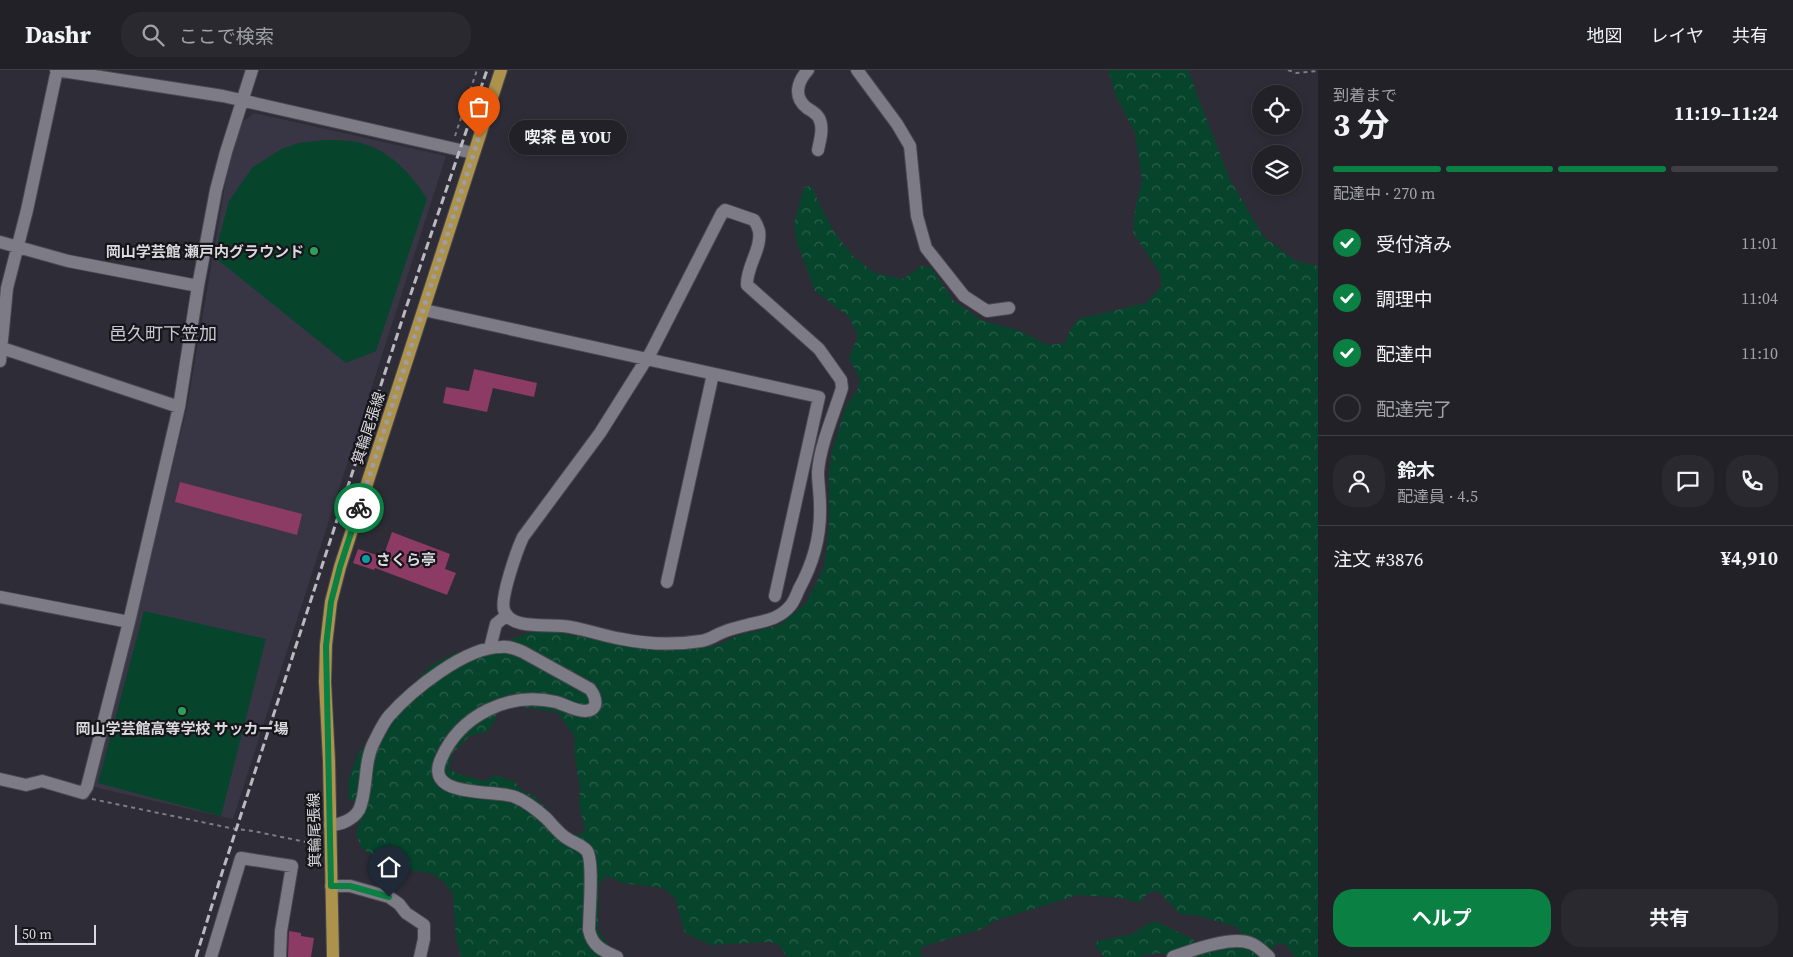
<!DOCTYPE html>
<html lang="ja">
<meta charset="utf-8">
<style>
:root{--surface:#222128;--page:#2a2930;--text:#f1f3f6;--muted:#a2a3a8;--line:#3f3e45;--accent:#0b8043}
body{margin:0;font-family:"Source Serif 4","Noto Sans JP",serif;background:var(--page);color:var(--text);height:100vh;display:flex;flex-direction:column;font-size:19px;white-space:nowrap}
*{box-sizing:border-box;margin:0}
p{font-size:16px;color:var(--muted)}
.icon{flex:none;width:28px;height:28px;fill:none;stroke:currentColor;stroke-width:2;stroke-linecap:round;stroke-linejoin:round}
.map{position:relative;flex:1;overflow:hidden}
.drawer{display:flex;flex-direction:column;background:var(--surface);width:475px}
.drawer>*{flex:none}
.fabs{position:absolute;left:1252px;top:15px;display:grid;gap:10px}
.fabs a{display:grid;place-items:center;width:50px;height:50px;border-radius:50%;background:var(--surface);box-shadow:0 2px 8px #0003,0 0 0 1px var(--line);font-size:25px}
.scale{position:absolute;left:15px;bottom:12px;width:81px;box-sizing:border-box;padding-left:5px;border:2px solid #dad9df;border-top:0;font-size:14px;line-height:18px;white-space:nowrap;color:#dad9df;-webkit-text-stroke:4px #16151a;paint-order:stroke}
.pin{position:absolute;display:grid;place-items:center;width:42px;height:42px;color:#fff;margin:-51px -21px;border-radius:50% 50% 50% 0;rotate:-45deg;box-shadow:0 0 5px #0007}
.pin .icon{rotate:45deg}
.courier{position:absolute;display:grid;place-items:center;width:50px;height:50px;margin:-25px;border:4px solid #0b8043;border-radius:50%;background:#fff;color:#222;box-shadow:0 1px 6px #0007}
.bubble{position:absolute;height:35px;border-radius:18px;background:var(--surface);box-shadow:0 2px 8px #0003,0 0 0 1px var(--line);font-size:16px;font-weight:700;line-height:35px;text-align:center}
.summary em{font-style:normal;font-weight:700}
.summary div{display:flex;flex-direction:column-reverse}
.summary{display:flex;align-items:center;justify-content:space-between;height:85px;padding:0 15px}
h1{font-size:32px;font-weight:700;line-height:38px}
.bar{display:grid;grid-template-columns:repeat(4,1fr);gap:8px 5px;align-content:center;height:60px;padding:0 15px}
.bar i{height:6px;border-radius:4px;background:var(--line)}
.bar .current{background:var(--accent)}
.bar p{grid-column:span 4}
.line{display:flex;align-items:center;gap:12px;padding:0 15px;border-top:1px solid var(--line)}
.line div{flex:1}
.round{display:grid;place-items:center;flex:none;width:52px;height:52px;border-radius:20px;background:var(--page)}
ol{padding:0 15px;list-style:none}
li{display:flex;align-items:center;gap:15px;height:55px}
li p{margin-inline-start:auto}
li .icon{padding:5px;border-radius:50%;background:var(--accent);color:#fff;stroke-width:4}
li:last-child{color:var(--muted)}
li i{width:28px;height:28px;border:2px solid var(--line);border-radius:50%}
.action{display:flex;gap:10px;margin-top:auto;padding:10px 15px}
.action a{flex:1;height:58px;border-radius:20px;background:var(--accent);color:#fff;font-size:20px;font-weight:700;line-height:58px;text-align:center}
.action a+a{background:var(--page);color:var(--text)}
header{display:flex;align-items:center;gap:30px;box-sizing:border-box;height:70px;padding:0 25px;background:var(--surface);border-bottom:1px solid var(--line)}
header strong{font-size:24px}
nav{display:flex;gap:28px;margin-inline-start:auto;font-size:18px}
.search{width:350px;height:45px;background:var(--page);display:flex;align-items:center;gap:12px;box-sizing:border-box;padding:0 18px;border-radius:20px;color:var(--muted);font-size:19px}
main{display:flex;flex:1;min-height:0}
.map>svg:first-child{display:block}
.built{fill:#383645}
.forest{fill:url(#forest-crowns);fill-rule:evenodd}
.pitch{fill:#07442c}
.building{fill:#8b3b64}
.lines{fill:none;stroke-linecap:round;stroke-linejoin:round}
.minor-casing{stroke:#49484f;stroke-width:14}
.major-casing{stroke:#49484f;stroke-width:14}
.path{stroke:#7e7c84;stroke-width:2;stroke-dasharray:4 4;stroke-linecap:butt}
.minor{stroke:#7d7b86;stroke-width:12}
.major{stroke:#ad924b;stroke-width:12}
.rail{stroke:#bbb9c0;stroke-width:3;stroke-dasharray:8 4;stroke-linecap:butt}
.done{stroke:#9e9ca4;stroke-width:5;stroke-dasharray:0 9}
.route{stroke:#0b8043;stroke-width:6}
.leisure-dot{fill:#2e9e5b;stroke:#16151a;stroke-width:2}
.culture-dot{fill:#0f9aa8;stroke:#16151a;stroke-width:2}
.labels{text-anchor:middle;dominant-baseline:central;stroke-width:4.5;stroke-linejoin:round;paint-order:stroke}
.poi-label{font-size:15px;font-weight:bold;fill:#dad9df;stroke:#16151a;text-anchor:end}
.street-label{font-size:15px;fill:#dad9df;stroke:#16151a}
.quarter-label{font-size:18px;fill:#c9c7d3;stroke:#16151a}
</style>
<header>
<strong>Dashr</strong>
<div class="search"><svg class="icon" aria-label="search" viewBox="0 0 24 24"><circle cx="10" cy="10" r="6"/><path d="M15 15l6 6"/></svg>ここで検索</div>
<nav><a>地図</a><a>レイヤ</a><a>共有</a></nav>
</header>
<main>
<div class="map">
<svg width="1318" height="887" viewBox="0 0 1318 887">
<defs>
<pattern id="forest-crowns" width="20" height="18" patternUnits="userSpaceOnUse" patternTransform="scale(1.25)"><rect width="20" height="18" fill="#07442c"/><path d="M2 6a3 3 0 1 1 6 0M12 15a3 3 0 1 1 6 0" fill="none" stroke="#2b5e4a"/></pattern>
</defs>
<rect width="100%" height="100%" fill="#2e2c36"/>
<!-- built -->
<path class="built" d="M 254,43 L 446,86 L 233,749 L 94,717 L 187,337 L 228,98 L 242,52 Z"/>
<!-- forest -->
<path class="forest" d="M 1108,0 L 1188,0 L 1229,108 L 1264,167 L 1296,191 L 1318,196 L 1318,887 L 1295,887 L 1285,874 L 1276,873 L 1267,887 L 1167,887 L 1163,883 L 1143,885 L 1140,887 L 1104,887 L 1096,877 L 1097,871 L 1133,864 L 1147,854 L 1157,852 L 1193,869 L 1200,884 L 1231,878 L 1242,865 L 1237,857 L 1198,846 L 1180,844 L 1158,821 L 1148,823 L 1139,833 L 1122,828 L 1078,825 L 997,850 L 979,860 L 921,877 L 921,887 L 787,887 L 780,876 L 771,872 L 710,875 L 685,863 L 675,828 L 663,818 L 622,813 L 607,806 L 599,814 L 598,861 L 611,878 L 626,887 L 461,887 L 456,868 L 453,825 L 445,813 L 432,804 L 393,797 L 373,786 L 361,777 L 356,763 L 364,738 L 361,732 L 349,730 L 348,712 L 357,686 L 385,644 L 431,595 L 451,585 L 478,575 L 504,572 L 539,559 L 642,578 L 686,580 L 718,575 L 739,565 L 780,555 L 806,533 L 824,497 L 829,457 L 829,403 L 832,381 L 846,336 L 857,321 L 860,310 L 849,288 L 858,266 L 849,247 L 815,221 L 797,173 L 794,154 L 804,117 L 812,116 L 819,133 L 834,162 L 853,186 L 875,203 L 903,209 L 921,196 L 931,197 L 953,230 L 981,250 L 1017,260 L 1049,275 L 1065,273 L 1071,258 L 1078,249 L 1146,233 L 1161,217 L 1161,205 L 1133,162 L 1135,139 L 1142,110 L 1135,63 L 1117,28 ZM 521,637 L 557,642 L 575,667 L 574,680 L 580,720 L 579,735 L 585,758 L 582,764 L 568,764 L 551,743 L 534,726 L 521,720 L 514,711 L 495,705 L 486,711 L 458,704 L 449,699 L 452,684 L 469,666 L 486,662 L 494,652 L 497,643 L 506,639 Z"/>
<!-- pitch -->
<path class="pitch" d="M 324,70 C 338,70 353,70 367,75 C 392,83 414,107 427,129 L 376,281 L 346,293 L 218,190 L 218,172 L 229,131 L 252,98 L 283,78 L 299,73 Z
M 144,541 L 266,569 L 221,746 L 98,713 Z"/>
<!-- building -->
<path class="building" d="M 474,299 L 537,313 L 534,327 L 493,318 L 487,342 L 443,333 L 446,317 L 469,321 Z
M 180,412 L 302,444 L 297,465 L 175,432 Z
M 392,462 L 450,484 L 445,499 L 456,503 L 447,525 L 375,498 L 374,500 L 353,493 L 358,479 L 383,487 Z
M 289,861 L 301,863 L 301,866 L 314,868 L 311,887 L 288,887 Z"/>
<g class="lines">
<defs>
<path id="minor" d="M 56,0 L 223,26 L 473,83
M 808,0 C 797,12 793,27 807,38 C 812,41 816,43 819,48 C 824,58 820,70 818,80
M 857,0 L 897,54 L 910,76 L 917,146 L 926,178 L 964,226 L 987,241 L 1009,238
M 725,140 L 754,150 C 756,153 758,157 759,161 C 762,179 746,197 747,215 L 819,279 L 841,310 L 842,318 C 834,344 820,375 818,402 C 818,413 820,424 820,436 C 821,466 814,492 799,519 C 797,524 794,531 791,535 C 779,550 763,551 747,555 C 739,557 729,559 721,563 C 714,566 709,570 701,571 C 675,575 647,574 622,569 C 602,566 583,558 563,556 C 547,554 510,560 504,540 C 500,528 517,480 523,467 L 600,363 L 651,282 L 722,143 Z
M 0,172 L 68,191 L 198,216
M 424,240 L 819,327 L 775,526
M 2,278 L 179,337
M 0,291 L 7,218 L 27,140 L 57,0
M 667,512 L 713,304
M 0,527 L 129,552
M 490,578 L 496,554 L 507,545
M 0,709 L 26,715 L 42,711 L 83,723 L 87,717 L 129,552 L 179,337 L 198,216 L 216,120 L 226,82 L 252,0
M 330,755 C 340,755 353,750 359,740 C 368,721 363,693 374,672 C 378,664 383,653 389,646 C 412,620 465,577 501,577 C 509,576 516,579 523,582 L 590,619 C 596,627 600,640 585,641 C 575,641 566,635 556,632 C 509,621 460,645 441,689 C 423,729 496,719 515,727 C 526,731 537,740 546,748 C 553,755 559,764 568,769 C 574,773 582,775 587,781 C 594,792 589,844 589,860 C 592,876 603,881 617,887
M 331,816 L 350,816 L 389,827 L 399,834 L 406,843 L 424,855 L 424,869 L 420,887
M 211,887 L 241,788 L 292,796 L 281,861 L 280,887
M 1173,887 C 1192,880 1231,866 1250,873 C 1257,875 1264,882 1269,887"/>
<path id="major" d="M 333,887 L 329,691 L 325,612 L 326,575 L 331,532 L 340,497 L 501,0"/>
</defs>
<!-- minor casing -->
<use href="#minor" class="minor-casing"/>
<!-- major casing -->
<use href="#major" class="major-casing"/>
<!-- path -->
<path class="path" d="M 1288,0 L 1296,3 L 1318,1
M 455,66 L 477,0
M 92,729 L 230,758 L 253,761 L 320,775"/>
<!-- minor -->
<use href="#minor" class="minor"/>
<!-- major -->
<use href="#major" class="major"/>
<!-- rail -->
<path class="rail" d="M 196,887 L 221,806 L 406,238 L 487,0"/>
</g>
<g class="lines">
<!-- done -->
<path class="done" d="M 359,438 L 479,67"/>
<!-- route -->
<path class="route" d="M 359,438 L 340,497 L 331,532 L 326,576 L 331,816 L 350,816 L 389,827"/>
</g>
<!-- markers -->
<g class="leisure-dot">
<circle cx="314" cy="181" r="5"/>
<circle cx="182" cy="641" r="5"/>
</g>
<circle class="culture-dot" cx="366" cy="489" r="5"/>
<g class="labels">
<!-- poi labels -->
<g class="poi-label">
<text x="304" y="181">岡山学芸館 瀬戸内グラウンド</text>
<text x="376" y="489" text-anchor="start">さくら亭</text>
<text x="182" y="658" text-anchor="middle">岡山学芸館高等学校 サッカー場</text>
</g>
<!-- street labels -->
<g class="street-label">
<text transform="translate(368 358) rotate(-72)">箕輪尾張線</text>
<text transform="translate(314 760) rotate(-91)">箕輪尾張線</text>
</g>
<!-- quarter labels -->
<g class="quarter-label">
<text x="163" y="263">邑久町下笠加</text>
</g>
</g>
</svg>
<div class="fabs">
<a><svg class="icon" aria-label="locate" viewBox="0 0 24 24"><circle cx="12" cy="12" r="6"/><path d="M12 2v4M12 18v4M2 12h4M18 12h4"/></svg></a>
<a><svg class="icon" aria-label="layers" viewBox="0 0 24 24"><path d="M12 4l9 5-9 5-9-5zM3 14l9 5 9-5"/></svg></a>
</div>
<div class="scale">50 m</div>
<div class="pin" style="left:479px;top:67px;background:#ea580c"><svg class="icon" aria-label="bag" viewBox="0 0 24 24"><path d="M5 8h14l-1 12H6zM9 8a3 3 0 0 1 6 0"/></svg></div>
<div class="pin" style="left:389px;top:827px;background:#1f2937"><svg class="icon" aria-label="home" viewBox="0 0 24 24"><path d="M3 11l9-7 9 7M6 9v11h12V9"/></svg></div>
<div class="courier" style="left:359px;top:438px"><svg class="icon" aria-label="bike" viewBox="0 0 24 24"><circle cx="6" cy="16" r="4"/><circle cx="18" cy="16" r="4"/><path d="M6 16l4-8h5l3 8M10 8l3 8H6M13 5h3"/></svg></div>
<div class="bubble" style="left:509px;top:50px;width:118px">喫茶 邑 YOU</div>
</div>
<section class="drawer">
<div class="summary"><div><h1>3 分</h1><p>到着まで</p></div><em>11:19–11:24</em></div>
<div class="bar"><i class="current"></i><i class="current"></i><i class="current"></i><i></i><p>配達中 · 270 m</p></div>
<ol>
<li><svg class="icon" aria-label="check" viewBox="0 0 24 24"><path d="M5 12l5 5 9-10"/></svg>受付済み<p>11:01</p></li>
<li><svg class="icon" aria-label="check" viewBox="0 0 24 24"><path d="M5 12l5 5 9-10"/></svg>調理中<p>11:04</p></li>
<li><svg class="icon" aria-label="check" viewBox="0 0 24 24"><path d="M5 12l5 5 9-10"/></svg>配達中<p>11:10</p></li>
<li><i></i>配達完了</li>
</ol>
<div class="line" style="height:90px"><a class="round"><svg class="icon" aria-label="person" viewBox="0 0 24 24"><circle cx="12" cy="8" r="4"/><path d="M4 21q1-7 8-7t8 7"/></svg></a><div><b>鈴木</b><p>配達員 · 4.5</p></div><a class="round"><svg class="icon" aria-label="chat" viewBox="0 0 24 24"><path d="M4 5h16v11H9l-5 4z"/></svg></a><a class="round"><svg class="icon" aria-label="phone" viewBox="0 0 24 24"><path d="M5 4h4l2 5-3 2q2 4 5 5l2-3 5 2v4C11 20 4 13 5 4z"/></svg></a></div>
<div class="line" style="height:65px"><div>注文 #3876</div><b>¥4,910</b></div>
<div class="action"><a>ヘルプ</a><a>共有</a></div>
</section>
</main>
